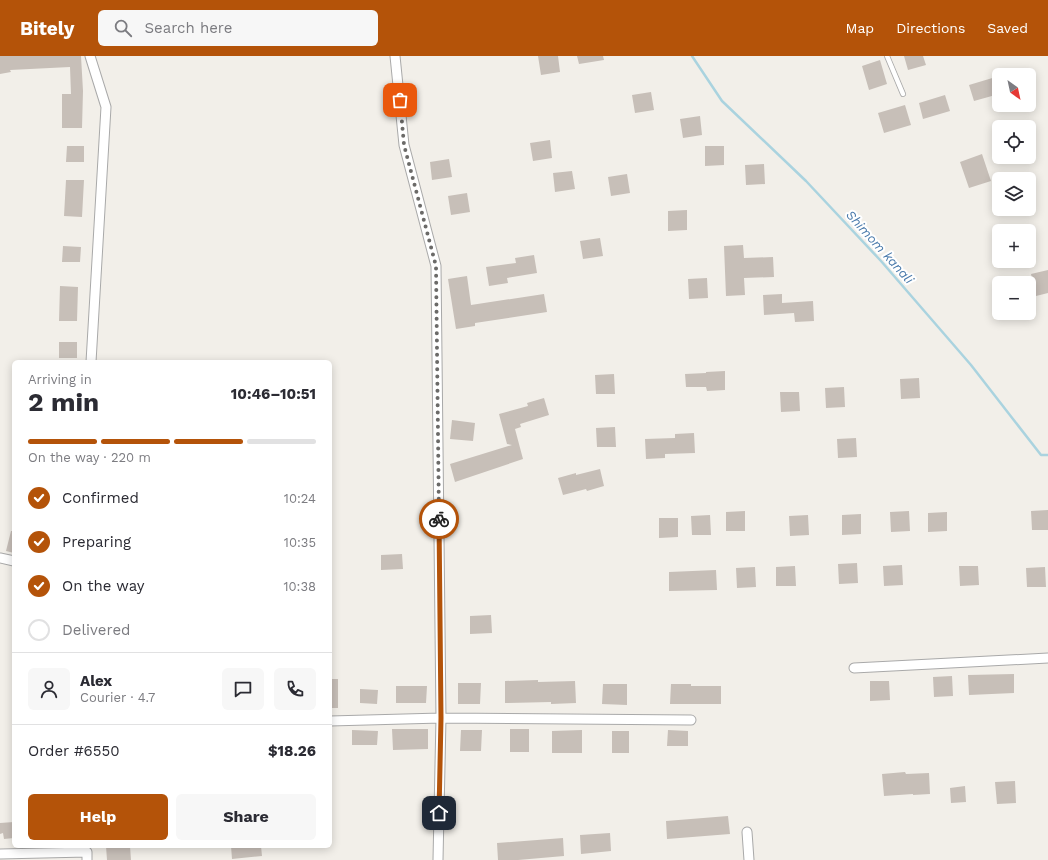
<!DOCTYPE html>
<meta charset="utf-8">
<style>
:root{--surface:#fff;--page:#f7f7f7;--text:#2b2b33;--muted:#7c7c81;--line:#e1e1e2;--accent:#b45309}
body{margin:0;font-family:"Work Sans",sans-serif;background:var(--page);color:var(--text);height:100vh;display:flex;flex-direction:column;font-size:15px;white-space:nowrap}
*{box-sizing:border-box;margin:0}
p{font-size:13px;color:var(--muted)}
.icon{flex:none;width:22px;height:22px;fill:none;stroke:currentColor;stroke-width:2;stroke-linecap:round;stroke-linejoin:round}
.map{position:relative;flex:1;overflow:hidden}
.panel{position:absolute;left:12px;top:304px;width:320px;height:488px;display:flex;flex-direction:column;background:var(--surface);border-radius:6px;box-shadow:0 2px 10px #0003}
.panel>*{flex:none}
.needle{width:26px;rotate:147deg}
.tools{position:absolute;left:992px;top:12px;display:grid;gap:8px}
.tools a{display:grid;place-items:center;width:44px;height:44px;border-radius:6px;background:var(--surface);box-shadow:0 2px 10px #0003;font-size:20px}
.pin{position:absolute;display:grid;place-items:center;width:34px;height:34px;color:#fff;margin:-17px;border-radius:8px;box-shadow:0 2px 6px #0006}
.courier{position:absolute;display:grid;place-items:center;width:40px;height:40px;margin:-20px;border:3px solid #b45309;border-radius:50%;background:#fff;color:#222;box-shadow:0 1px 5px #0007}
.head em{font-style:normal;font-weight:700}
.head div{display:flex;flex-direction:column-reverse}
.head{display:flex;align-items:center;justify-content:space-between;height:68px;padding:0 16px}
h1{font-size:26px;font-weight:700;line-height:30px}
.bar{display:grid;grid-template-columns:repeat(4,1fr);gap:6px 4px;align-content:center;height:48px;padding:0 16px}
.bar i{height:5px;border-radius:3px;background:var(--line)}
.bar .active{background:var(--accent)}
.bar p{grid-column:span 4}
.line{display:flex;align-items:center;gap:10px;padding:0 16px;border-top:1px solid var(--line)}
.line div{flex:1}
.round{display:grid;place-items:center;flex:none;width:42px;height:42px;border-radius:6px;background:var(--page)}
ol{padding:0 16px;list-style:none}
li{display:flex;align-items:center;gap:12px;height:44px}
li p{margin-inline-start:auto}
li .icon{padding:4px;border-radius:50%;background:var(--accent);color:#fff;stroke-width:4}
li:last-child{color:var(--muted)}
li i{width:22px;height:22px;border:2px solid var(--line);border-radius:50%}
.cta{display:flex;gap:8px;margin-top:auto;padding:8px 16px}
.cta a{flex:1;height:46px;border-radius:6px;background:var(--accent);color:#fff;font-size:16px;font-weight:700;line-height:46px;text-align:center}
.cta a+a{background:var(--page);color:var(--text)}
header{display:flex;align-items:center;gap:24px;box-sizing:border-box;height:56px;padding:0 20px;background:var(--accent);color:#fff}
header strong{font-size:19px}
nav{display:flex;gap:22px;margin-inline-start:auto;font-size:14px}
.search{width:280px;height:36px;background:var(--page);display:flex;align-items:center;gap:10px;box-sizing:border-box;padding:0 14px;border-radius:6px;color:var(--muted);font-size:15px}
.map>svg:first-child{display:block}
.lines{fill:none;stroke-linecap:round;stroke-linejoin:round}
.stream{stroke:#aad3df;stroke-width:2.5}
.building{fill:#c7bfb8}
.lane-casing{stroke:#a9a9a9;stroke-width:6}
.street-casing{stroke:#a9a9a9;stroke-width:11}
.lane{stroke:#fff;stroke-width:4.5}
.street{stroke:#fff;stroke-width:9}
.done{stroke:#6b6a68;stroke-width:4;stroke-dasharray:0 7.2}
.route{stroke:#b45309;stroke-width:5}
.labels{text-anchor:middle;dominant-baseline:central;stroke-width:4;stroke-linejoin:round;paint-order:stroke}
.water-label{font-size:13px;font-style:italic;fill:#4a7aab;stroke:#fff}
</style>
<header>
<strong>Bitely</strong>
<div class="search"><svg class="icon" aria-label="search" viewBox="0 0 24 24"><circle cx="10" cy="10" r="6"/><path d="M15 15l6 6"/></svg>Search here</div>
<nav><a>Map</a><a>Directions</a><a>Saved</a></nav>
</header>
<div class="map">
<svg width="1048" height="804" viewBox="0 0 1048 804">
<rect width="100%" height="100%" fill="#f2efe9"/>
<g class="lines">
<!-- stream -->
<path class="stream" d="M 692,0 L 722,45 L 806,125 L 881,205 L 971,309 L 1041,399 L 1048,399"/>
</g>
<!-- building -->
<path class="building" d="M 0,0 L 81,0 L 83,35 L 82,72 L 62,72 L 62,38 L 71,38 L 70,11 L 10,14 L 11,16 L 0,18 Z
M 538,0 L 558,0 L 560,16 L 541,19 Z
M 577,0 L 603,0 L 604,4 L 579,8 Z
M 904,0 L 923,0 L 926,9 L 908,14 Z
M 880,4 L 887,28 L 869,34 L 862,10 Z
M 999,20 L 999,38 L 974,45 L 969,29 Z
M 651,36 L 654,54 L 635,57 L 632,39 Z
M 945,39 L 950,55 L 923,63 L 919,47 Z
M 905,49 L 911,69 L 884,77 L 878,57 Z
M 700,60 L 702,79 L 683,82 L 680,63 Z
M 550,84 L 552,102 L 533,105 L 530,87 Z
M 67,90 L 84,90 L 84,106 L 66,106 Z
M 705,90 L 724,90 L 724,109 L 705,110 Z
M 982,98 L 991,125 L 969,132 L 960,106 Z
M 449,103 L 452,121 L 432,124 L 430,106 Z
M 764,108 L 765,128 L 746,129 L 745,109 Z
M 572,115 L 575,133 L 555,136 L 553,117 Z
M 627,118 L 630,137 L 611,140 L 608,121 Z
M 66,124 L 84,124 L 82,161 L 64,160 Z
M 467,137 L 470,156 L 451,159 L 448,140 Z
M 687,154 L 687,174 L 668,175 L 668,155 Z
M 600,182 L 603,200 L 583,203 L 580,185 Z
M 743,189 L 744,202 L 773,201 L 774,221 L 744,222 L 745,239 L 726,240 L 724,190 Z
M 63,190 L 81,191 L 80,206 L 62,206 Z
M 534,199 L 537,217 L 507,222 L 508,227 L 489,230 L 486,211 L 516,207 L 515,202 Z
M 1048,214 L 1048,237 L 1036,240 L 1031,218 Z
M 467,220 L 471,249 L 544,238 L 547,256 L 475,267 L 475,270 L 456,273 L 448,223 Z
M 707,222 L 708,242 L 689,243 L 688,223 Z
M 60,230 L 78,231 L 77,265 L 59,265 Z
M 782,238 L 782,247 L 813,245 L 814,265 L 795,266 L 794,257 L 764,259 L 763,239 Z
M 59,286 L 77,286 L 77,302 L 59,302 Z
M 725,315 L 725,334 L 707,335 L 706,331 L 686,331 L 685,318 L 706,317 L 706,316 Z
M 614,318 L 615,338 L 596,338 L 595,319 Z
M 919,322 L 920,342 L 901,343 L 900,323 Z
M 844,331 L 845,351 L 826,352 L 825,332 Z
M 780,336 L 799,336 L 800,355 L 781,356 Z
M 544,342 L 549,359 L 520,368 L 521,371 L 515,373 L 523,403 L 455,426 L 450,408 L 512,389 L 507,388 L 499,358 L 528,350 L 527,347 Z
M 452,364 L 475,367 L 473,385 L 450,383 Z
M 615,371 L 616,391 L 597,391 L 596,372 Z
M 694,377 L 695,397 L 665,398 L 665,402 L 646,403 L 645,383 L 675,382 L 675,378 Z
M 856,382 L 857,401 L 838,402 L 837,383 Z
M 600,413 L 604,430 L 587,435 L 586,433 L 563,439 L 558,422 L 576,417 L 576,419 Z
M 1048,454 L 1048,474 L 1032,474 L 1031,455 Z
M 745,455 L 745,475 L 726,475 L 726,456 Z
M 909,455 L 910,475 L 891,476 L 890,456 Z
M 947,456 L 947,475 L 928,476 L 928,457 Z
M 861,458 L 861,478 L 842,479 L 842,459 Z
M 710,459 L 711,479 L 692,479 L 691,460 Z
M 808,459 L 809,479 L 790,480 L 789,460 Z
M 659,462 L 678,462 L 678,481 L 659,482 Z
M 11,475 L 14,475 L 14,497 L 6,495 Z
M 402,498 L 403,513 L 381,514 L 381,499 Z
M 857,507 L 858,527 L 839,528 L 838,508 Z
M 902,509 L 903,529 L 884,530 L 883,510 Z
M 795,510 L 796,530 L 776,530 L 776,511 Z
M 959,510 L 978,510 L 979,529 L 960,530 Z
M 755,511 L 756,531 L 737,532 L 736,512 Z
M 1045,511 L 1046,531 L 1027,531 L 1026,512 Z
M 716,514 L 717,534 L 669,535 L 669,516 Z
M 491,559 L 492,577 L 470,578 L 470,560 Z
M 1014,618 L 1014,637 L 969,639 L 968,619 Z
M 952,620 L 953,640 L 934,641 L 933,621 Z
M 330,623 L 338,623 L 338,652 L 330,652 Z
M 538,624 L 538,626 L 575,625 L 576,647 L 551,648 L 551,646 L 505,647 L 505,625 Z
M 870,625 L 889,625 L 890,644 L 870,645 Z
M 458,627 L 481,627 L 480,648 L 458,648 Z
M 603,628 L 627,628 L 627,649 L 602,648 Z
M 671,628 L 691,628 L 691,630 L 721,630 L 721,648 L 670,648 Z
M 396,630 L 427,630 L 426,647 L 396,647 Z
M 360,633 L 378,634 L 377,648 L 360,647 Z
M 392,673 L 428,673 L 428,693 L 393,694 Z
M 510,673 L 529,673 L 529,696 L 510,696 Z
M 352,674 L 378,675 L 377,689 L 352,689 Z
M 461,674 L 482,674 L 481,695 L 460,695 Z
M 582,674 L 582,697 L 552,697 L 552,675 Z
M 668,674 L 688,675 L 688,690 L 667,690 Z
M 612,675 L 629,675 L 629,697 L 612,697 Z
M 905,716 L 906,718 L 929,717 L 930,738 L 913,739 L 913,738 L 884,740 L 882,718 Z
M 1015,725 L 1016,747 L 997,748 L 995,726 Z
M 965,730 L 966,746 L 951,747 L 950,732 Z
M 728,760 L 730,778 L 667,783 L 666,765 Z
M 14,766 L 14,782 L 4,783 L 3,777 L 0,778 L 0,767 Z
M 610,777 L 611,795 L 581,798 L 580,779 Z
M 563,782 L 564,800 L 518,804 L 498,804 L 497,787 Z
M 106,790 L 130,790 L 131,804 L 107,804 Z
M 231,790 L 261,790 L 262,800 L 232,803 Z"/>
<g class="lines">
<defs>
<path id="lane" d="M 887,0 L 903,38"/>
<path id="street" d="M 90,0 L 106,51 L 91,306
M 395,0 L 404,89 L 436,210 L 441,662 L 438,804
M 0,502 L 14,505
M 854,612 L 1048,602
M 330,665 L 441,662 L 691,664
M 747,776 L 749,804
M 0,798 L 87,796 L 87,804"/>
</defs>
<!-- lane casing -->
<use href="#lane" class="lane-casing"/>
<!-- street casing -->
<use href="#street" class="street-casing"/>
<!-- lane -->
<use href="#lane" class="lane"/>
<!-- street -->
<use href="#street" class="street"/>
</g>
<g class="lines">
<!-- done -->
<path class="done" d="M 400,44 L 404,89 L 436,210 L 439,463"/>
<!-- route -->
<path class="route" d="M 439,463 L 441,662 L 439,757"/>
</g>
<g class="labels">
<!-- water labels -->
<g class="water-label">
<text transform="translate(880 191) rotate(48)">Shimom kanali</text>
</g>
</g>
</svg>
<div class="tools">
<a><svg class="needle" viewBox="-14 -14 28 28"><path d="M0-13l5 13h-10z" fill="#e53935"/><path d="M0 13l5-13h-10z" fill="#7c7c81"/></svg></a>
<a><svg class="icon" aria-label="locate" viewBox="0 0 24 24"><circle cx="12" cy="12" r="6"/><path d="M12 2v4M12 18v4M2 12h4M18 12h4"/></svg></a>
<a><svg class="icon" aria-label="layers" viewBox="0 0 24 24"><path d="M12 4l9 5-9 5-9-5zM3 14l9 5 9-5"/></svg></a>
<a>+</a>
<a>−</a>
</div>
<div class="pin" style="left:400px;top:44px;background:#ea580c"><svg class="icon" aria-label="bag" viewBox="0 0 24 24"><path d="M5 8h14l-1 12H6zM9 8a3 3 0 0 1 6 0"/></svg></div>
<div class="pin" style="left:439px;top:757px;background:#1f2937"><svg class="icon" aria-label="home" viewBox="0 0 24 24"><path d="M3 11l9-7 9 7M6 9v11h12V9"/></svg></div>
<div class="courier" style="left:439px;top:463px"><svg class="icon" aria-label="bike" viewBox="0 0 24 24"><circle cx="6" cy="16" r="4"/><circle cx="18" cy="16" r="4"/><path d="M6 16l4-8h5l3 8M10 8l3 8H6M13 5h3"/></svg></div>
<section class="panel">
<div class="head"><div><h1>2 min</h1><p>Arriving in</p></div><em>10:46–10:51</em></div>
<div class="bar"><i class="active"></i><i class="active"></i><i class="active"></i><i></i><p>On the way · 220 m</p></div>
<ol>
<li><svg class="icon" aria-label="check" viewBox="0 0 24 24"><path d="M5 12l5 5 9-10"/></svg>Confirmed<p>10:24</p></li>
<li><svg class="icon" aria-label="check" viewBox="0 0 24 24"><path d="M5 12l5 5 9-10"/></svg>Preparing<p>10:35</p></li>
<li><svg class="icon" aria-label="check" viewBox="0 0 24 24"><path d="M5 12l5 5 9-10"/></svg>On the way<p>10:38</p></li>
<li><i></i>Delivered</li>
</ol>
<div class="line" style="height:72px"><a class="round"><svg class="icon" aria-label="person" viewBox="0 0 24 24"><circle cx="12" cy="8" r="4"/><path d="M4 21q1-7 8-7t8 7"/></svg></a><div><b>Alex</b><p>Courier · 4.7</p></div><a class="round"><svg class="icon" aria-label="chat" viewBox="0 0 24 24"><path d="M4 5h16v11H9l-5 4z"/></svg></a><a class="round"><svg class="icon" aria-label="phone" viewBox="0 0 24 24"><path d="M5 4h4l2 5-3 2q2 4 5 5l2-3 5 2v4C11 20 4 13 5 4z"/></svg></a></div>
<div class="line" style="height:52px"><div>Order #6550</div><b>$18.26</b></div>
<div class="cta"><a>Help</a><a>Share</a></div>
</section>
</div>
